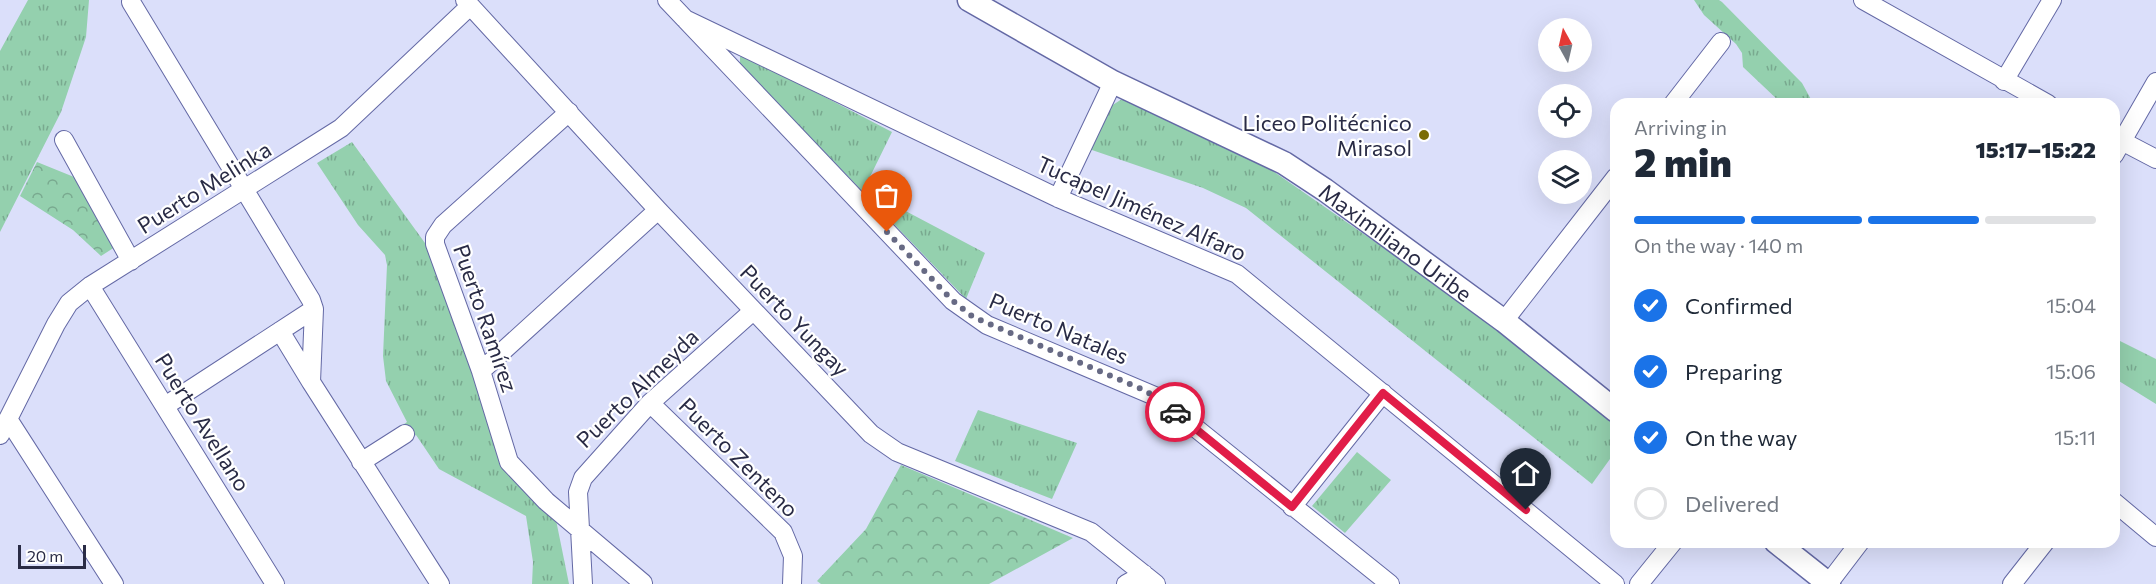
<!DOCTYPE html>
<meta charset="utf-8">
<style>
:root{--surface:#fff;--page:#f2f2f3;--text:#1f2937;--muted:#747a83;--line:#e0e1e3;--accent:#1a73e8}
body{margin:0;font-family:Commissioner,sans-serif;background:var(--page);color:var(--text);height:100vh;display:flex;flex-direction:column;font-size:22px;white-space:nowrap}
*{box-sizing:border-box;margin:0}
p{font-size:20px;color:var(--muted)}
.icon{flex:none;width:33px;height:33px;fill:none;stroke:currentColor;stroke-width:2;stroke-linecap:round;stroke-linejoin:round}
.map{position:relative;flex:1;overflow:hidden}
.sheet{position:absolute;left:1610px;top:98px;width:510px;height:450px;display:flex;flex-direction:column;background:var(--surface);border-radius:18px;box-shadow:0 6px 24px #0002}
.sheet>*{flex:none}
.needle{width:39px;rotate:352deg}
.buttons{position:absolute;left:1538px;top:18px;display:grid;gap:12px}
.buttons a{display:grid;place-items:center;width:54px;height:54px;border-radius:50%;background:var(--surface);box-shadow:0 6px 24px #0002;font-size:30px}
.scale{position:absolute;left:18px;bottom:15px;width:68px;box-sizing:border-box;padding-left:6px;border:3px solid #292b45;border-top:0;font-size:16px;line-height:21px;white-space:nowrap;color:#292b45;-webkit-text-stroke:4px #fff;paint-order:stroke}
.pin{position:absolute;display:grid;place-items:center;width:51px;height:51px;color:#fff;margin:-62px -26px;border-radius:50% 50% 50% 0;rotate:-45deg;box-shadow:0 0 6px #0007}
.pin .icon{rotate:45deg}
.courier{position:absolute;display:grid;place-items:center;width:60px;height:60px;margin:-30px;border:4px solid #e11d48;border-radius:50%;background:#fff;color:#222;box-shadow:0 2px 8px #0007}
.summary em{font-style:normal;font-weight:800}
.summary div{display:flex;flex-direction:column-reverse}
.summary{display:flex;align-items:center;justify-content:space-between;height:102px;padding:0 24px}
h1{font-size:39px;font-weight:800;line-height:45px}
.bar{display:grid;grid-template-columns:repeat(4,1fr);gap:9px 6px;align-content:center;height:72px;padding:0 24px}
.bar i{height:8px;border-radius:4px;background:var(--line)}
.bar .active{background:var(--accent)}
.bar p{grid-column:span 4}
ol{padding:0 24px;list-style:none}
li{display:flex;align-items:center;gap:18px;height:66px}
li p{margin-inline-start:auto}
li .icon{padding:6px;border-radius:50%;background:var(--accent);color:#fff;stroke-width:4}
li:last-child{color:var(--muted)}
li i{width:33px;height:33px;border:3px solid var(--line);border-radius:50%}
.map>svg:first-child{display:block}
.grass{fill:url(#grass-tufts)}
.park{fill:url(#park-crowns)}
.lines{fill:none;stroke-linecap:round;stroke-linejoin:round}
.minor-casing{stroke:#6469a5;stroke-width:20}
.tertiary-casing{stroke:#6469a5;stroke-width:25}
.minor{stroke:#fff;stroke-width:18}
.tertiary{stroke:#fff;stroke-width:22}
.done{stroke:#676a84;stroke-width:6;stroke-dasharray:0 10.8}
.route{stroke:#e11d48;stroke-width:8}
.poi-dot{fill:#7b6c06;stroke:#fff;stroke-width:2}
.labels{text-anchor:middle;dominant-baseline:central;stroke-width:4.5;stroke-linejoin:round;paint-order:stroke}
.poi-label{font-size:22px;fill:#292b45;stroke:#fff;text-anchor:end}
.street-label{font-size:22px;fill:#292b45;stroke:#fff}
</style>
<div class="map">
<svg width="2156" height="584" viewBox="0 0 2156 584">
<defs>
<pattern id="grass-tufts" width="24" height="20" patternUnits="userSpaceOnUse" patternTransform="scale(1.5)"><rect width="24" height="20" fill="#94d0ae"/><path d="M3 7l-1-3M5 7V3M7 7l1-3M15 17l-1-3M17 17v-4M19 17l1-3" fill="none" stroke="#79a98f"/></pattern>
<pattern id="park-crowns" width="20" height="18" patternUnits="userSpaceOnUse" patternTransform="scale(1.5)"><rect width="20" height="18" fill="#94d0ae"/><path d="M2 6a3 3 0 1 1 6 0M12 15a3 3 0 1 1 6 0" fill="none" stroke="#79a98f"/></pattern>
</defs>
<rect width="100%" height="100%" fill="#dbdffa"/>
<!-- grass -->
<path class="grass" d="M 28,0 L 89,0 L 86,37 L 61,112 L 0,232 L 0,51 Z
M 1694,0 L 1719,0 L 1722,2 L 1802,83 L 1813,103 L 1781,103 L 1743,67 L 1742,53 L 1736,44 L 1704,15 Z
M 744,55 L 892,132 L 864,189 L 985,253 L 966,299 L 740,64 L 740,57 Z
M 1122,99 L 1270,169 L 1482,316 L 1615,421 L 1615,452 L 1592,484 L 1246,208 L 1203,188 L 1089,149 L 1108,108 Z
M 352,142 L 430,250 L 462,337 L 494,439 L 556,520 L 569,584 L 532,584 L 533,562 L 526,516 L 439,469 L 416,435 L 410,439 L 400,427 L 407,422 L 386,381 L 383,356 L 387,265 L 385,255 L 358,225 L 317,163 Z
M 2114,338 L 2156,359 L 2156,404 L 2114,378 Z
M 978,410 L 1077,443 L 1052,499 L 955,461 Z
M 1357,452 L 1391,480 L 1345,533 L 1312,506 Z"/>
<!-- park -->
<path class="park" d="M 37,162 L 79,179 L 115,247 L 101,256 L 73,230 L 20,196 Z
M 901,465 L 1073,538 L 989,584 L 821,584 L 817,581 L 866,529 Z"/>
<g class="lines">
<defs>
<path id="minor" d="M 465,0 L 658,210 L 871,434 L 897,452 L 1091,532 L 1156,584
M 667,0 L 953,301 L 987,325 L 1157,397 L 1390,584
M 1863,0 L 2048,104
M 131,2 L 311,300 L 314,309 L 311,382 L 440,584
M 685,19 L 1058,198 L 1237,274 L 1615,584
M 2004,81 L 2052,0
M 1673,104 L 1721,42
M 569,112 L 443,225 L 435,237 L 435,244 L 481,371 L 509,462 L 546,501 L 643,583
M 2114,137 L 2156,159
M 64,140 L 131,261
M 2114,155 L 2156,82
M 1058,198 L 1113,82
M 90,286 L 275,584
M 1504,321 L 1616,177
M 280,331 L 311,382
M 481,371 L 658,210
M 650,403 L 783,532 L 793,556 L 792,584
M 165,406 L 314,309
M 8,419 L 114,584
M 0,435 L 56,324 L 69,303 L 90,286 L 341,128 L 469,7
M 361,462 L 405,434
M 2114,502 L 2156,537
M 1292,507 L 1383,393
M 583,584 L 578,492 L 583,478 L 650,403 L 753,311
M 1126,584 L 1144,574
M 1639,584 L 1673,542
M 1828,584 L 1860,542
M 2012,584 L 2045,542"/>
<g id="tertiary">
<path id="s1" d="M 969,0 L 1113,82 L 1284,163 L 1325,190 L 1504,321 L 1616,411"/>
<path d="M 1776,542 L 1829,584"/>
</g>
</defs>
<!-- minor casing -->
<use href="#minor" class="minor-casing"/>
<!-- tertiary casing -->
<use href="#tertiary" class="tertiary-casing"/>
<!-- minor -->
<use href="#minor" class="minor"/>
<!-- tertiary -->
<use href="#tertiary" class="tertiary"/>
</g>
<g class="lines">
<!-- done -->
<path class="done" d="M 887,232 L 953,301 L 973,317 L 1146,391 L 1175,412"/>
<!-- route -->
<path class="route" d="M 1175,412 L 1292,507 L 1383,393 L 1526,510"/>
</g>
<!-- markers -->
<circle class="poi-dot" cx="1424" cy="135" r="6"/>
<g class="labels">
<!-- poi labels -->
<g class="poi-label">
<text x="1412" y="122">Liceo Politécnico<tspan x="1412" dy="25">Mirasol</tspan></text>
</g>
<!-- street labels -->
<g class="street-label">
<text transform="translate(204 187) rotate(-32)">Puerto Melinka</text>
<text transform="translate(1142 208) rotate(24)">Tucapel Jiménez Alfaro</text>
<text stroke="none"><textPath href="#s1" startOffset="492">Maximiliano Uribe</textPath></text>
<text transform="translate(486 318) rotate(71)">Puerto Ramírez</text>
<text transform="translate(795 320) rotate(46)">Puerto Yungay</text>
<text transform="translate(1059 328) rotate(23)">Puerto Natales</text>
<text transform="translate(637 388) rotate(-44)">Puerto Almeyda</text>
<text transform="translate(203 422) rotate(58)">Puerto Avellano</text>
<text transform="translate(739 457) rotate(45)">Puerto Zenteno</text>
</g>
</g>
</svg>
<div class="buttons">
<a><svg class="needle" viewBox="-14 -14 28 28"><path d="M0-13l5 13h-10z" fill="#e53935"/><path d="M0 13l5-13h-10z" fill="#747a83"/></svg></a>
<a><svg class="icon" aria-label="locate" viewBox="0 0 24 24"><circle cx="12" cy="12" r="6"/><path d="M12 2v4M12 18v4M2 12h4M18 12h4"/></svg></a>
<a><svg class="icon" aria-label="layers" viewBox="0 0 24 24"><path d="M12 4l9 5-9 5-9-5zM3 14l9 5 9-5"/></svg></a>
</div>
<div class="scale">20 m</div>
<div class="pin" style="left:887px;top:232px;background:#ea580c"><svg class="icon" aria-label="bag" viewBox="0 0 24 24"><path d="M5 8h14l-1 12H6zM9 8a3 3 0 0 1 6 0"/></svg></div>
<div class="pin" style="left:1526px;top:510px;background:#1f2937"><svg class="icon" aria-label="home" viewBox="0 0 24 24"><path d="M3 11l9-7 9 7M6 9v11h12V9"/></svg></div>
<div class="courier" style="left:1175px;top:412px"><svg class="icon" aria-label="car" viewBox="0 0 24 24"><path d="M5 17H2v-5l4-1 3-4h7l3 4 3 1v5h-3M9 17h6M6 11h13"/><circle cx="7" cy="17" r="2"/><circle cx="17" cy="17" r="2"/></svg></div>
<section class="sheet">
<div class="summary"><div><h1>2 min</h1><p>Arriving in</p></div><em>15:17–15:22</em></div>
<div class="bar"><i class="active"></i><i class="active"></i><i class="active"></i><i></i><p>On the way · 140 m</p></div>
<ol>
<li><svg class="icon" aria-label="check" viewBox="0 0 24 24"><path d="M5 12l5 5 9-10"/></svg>Confirmed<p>15:04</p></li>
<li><svg class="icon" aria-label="check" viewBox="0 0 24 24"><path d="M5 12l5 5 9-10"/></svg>Preparing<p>15:06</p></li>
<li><svg class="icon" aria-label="check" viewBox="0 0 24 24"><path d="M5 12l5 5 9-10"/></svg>On the way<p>15:11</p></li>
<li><i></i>Delivered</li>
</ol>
</section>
</div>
